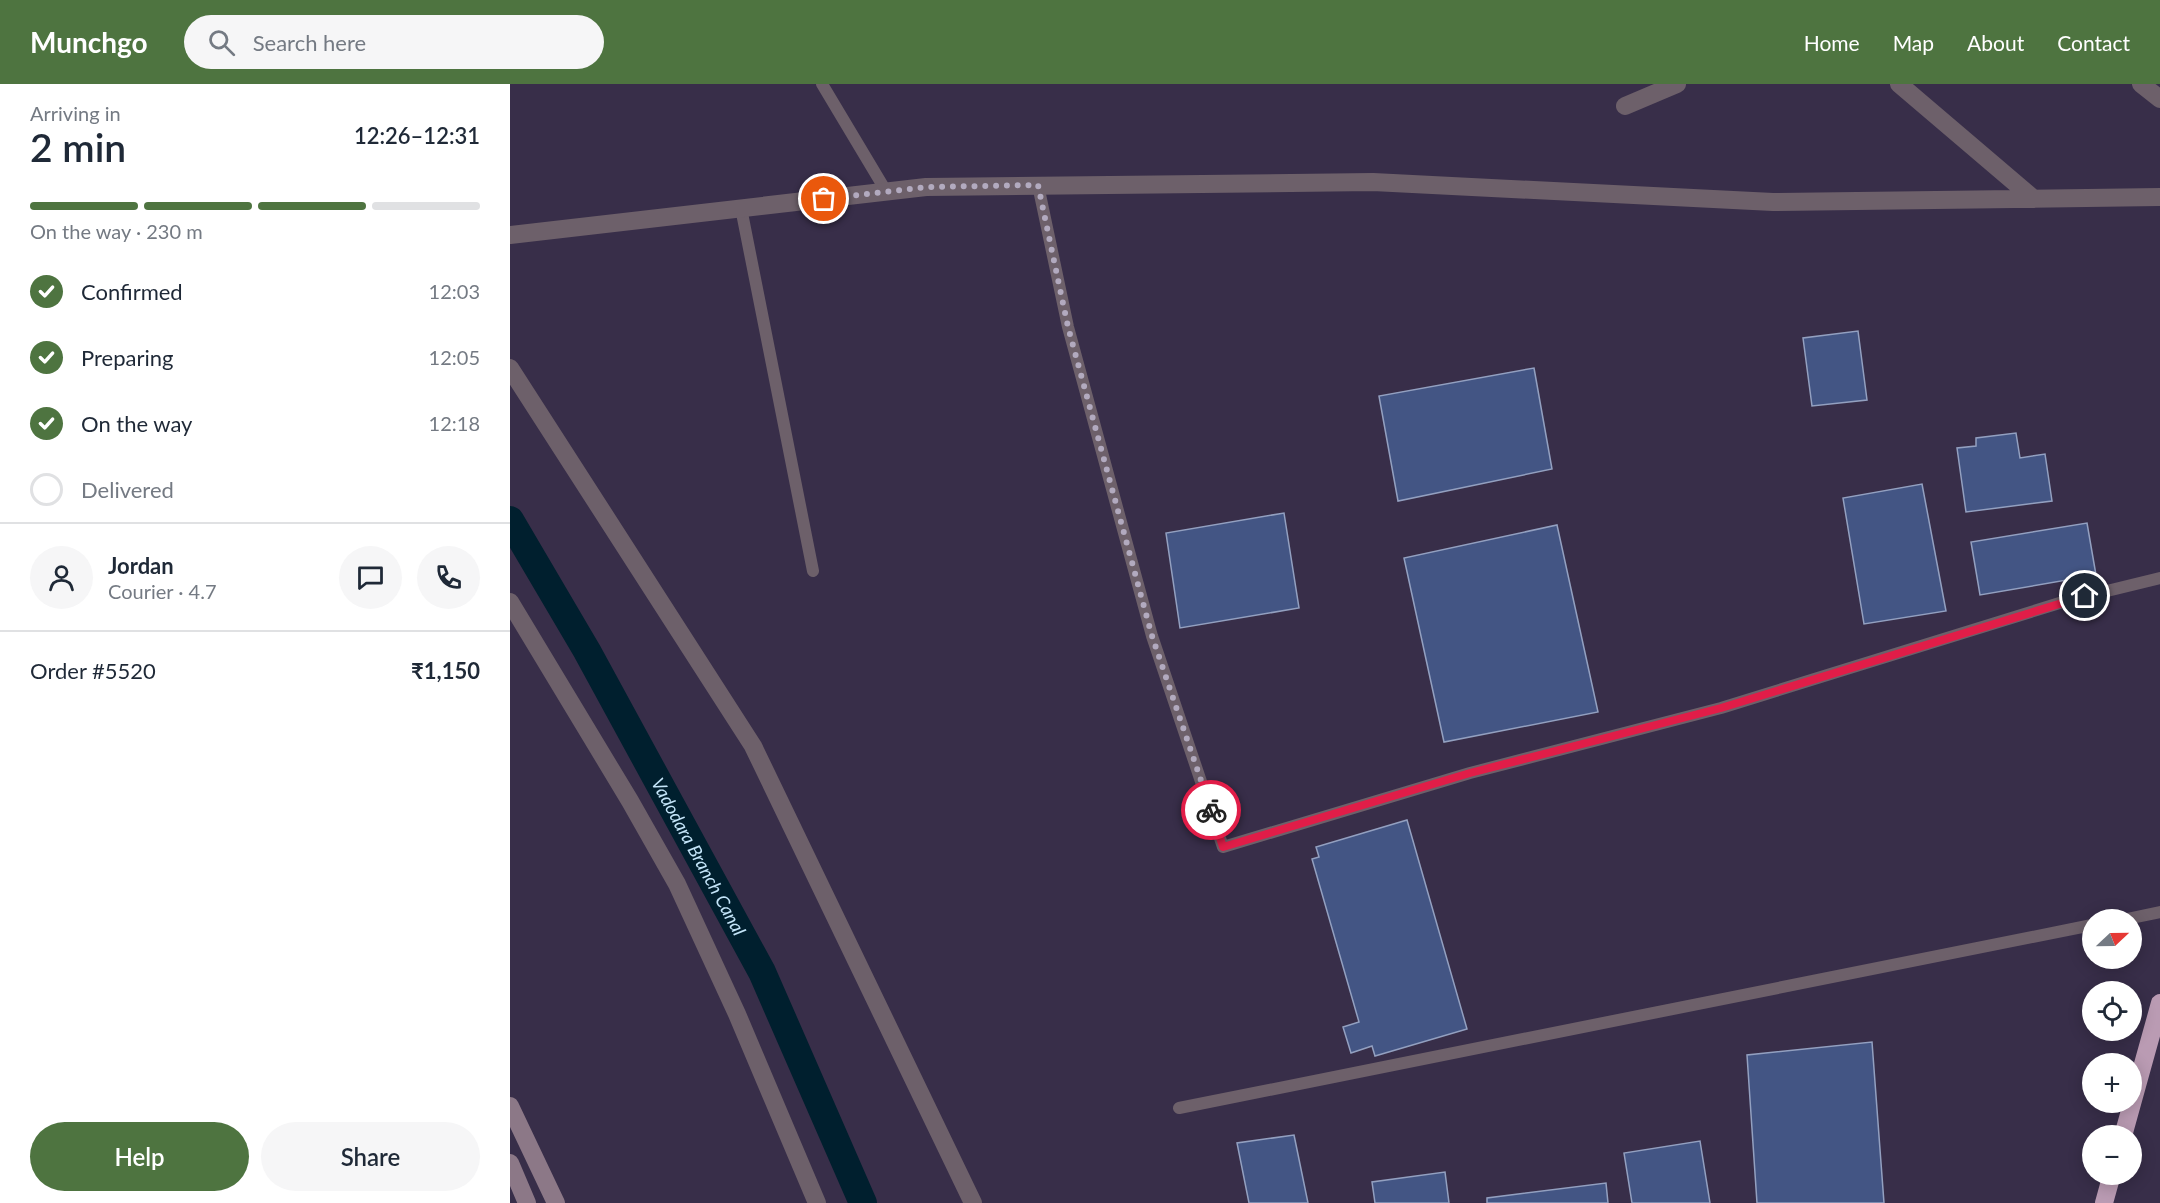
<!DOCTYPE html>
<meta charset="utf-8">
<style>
:root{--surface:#fff;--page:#f6f6f7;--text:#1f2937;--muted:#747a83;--line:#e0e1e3;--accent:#4e7440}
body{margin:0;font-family:Lato,sans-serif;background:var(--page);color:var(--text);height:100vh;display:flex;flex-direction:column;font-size:22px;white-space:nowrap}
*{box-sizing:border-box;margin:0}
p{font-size:20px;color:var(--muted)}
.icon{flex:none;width:33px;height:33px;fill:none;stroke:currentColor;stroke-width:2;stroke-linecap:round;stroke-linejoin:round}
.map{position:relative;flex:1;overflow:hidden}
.details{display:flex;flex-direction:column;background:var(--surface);width:510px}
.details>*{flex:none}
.needle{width:39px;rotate:68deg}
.tools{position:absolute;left:1572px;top:825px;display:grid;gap:12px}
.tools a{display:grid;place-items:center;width:60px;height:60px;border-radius:50%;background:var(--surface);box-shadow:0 3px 15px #0003;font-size:30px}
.pin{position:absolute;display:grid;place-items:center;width:51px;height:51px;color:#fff;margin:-26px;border:3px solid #fff;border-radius:50%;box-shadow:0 2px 6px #0007}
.courier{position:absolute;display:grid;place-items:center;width:60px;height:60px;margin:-30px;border:4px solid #e11d48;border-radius:50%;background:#fff;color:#222;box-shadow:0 2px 8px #0007}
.headline em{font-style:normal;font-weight:600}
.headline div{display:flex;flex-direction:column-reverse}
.headline{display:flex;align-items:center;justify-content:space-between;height:102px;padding:0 30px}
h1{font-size:39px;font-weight:600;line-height:45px}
.bar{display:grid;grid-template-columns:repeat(4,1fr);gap:9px 6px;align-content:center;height:72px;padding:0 30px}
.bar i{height:8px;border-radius:4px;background:var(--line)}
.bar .selected{background:var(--accent)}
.bar p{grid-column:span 4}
.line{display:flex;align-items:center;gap:15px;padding:0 30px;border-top:2px solid var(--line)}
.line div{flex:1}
.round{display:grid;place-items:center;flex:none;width:63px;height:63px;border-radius:32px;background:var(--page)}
ol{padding:0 30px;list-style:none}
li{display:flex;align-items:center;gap:18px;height:66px}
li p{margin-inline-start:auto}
li .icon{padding:6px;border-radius:50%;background:var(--accent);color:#fff;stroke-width:4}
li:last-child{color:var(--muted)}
li i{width:33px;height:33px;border:3px solid var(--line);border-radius:50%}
.primary-button{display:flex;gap:12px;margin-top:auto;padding:12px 30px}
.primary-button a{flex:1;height:69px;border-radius:36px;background:var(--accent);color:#fff;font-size:24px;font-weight:600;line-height:69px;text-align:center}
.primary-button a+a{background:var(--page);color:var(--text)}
header{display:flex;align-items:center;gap:36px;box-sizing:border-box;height:84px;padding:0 30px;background:var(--accent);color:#fff}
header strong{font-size:28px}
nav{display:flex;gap:33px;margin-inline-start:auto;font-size:21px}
.search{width:420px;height:54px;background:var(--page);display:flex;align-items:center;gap:15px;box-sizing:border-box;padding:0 21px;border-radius:33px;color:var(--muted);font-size:22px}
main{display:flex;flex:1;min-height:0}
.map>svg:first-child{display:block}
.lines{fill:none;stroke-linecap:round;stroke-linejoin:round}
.canal{stroke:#001f2e;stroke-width:28}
.building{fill:#435584;stroke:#93a0c0;stroke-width:1.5}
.lane{stroke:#6d606a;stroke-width:12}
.street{stroke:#6d606a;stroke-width:18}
.secondary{stroke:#8c7887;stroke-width:18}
.highway{stroke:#ba9bb3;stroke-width:18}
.done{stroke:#b2aabf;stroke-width:6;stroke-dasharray:0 10.8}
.route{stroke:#e11d48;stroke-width:8}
.labels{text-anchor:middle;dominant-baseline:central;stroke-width:6;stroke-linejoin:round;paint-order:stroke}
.water-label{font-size:18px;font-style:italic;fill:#c4e5f9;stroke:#1d1925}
</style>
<header>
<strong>Munchgo</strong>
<div class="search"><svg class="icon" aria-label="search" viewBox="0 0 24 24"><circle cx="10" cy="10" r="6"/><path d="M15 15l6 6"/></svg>Search here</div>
<nav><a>Home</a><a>Map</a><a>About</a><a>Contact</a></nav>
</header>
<main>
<section class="details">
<div class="headline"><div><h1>2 min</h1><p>Arriving in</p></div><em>12:26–12:31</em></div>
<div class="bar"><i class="selected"></i><i class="selected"></i><i class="selected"></i><i></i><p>On the way · 230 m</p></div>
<ol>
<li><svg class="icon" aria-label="check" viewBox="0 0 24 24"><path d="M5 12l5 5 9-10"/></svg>Confirmed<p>12:03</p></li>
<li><svg class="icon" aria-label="check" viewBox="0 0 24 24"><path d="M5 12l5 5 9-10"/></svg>Preparing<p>12:05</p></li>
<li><svg class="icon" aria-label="check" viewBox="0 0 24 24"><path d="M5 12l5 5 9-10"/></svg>On the way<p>12:18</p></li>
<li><i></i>Delivered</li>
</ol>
<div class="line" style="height:108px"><a class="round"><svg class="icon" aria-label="person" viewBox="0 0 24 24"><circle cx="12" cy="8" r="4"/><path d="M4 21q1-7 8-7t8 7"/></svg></a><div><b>Jordan</b><p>Courier · 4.7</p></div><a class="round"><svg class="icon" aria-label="chat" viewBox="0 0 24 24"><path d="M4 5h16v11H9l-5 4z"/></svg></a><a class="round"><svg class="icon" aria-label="phone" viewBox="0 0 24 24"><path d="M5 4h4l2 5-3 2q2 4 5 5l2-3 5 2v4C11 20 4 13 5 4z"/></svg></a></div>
<div class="line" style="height:78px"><div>Order #5520</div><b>₹1,150</b></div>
<div class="primary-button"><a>Help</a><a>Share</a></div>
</section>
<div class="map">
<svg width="1650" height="1119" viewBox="0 0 1650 1119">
<rect width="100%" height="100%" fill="#382e49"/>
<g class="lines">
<!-- canal -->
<path class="canal" id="s1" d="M 0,436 L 77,567 L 252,888 L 353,1119"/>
</g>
<!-- building -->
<path class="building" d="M 1348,247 L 1357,316 L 1302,322 L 1293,254 Z
M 1024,284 L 1042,385 L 888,417 L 869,312 Z
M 1506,349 L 1510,374 L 1535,370 L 1542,417 L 1456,428 L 1447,364 L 1466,362 L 1466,354 Z
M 1412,400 L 1436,527 L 1354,540 L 1333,414 Z
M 774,429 L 789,524 L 670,544 L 656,449 Z
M 1577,439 L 1586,491 L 1470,511 L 1461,458 Z
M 1047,441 L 1088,628 L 934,658 L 894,474 Z
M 897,736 L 957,945 L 865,972 L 862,962 L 841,969 L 833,943 L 849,938 L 802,775 L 809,773 L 806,763 Z
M 1362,958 L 1374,1119 L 1247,1119 L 1237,971 Z
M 784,1051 L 798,1119 L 739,1119 L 727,1059 Z
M 1190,1057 L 1200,1119 L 1122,1119 L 1114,1069 Z
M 935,1088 L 939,1119 L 865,1119 L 862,1098 Z
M 1096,1099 L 1098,1119 L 977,1119 L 977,1114 Z"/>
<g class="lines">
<!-- lane -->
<path class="lane" d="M 312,0 L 376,107
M 528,101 L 558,243 L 642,552 L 713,763 L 960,689 L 1211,624 L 1556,517 L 1650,494
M 231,124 L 303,487
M 1612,836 L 1650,828
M 669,1024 L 1582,841"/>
<!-- street -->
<path class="street" d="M 1389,0 L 1524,115
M 1631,0 L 1650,15
M 1115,22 L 1167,0
M 0,151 L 416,103 L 863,98 L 1263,118 L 1650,113
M 0,284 L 243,662 L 463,1119
M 0,518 L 120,717 L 167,800 L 227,930 L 307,1119"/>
<!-- secondary -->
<path class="secondary" d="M 0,1022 L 46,1119
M 0,1079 L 17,1119"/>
<!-- highway -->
<path class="highway" d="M 1613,1052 L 1650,919
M 1594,1119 L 1602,1090"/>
</g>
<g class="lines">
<!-- done -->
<path class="done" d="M 314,115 L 416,103 L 528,101 L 558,243 L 642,552 L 701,726"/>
<!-- route -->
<path class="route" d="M 701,726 L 713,763 L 960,689 L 1211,624 L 1575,512"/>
</g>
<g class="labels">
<!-- water labels -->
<g class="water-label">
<text stroke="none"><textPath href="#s1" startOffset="386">Vadodara Branch Canal</textPath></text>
</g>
</g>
</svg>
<div class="tools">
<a><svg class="needle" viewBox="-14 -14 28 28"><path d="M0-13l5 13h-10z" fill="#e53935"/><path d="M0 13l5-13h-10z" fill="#747a83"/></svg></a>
<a><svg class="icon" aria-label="locate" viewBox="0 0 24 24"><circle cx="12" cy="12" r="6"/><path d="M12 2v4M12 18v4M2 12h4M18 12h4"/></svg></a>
<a>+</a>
<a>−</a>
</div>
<div class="pin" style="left:314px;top:115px;background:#ea580c"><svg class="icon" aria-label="bag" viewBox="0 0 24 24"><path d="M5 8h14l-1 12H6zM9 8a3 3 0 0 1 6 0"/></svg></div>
<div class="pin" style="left:1575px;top:512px;background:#1f2937"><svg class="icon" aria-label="home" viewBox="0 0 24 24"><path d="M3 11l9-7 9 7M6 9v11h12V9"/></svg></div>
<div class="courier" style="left:701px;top:726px"><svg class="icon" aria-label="bike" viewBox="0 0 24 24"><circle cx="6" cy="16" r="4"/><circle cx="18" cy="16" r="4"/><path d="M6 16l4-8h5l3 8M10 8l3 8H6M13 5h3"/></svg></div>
</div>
</main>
